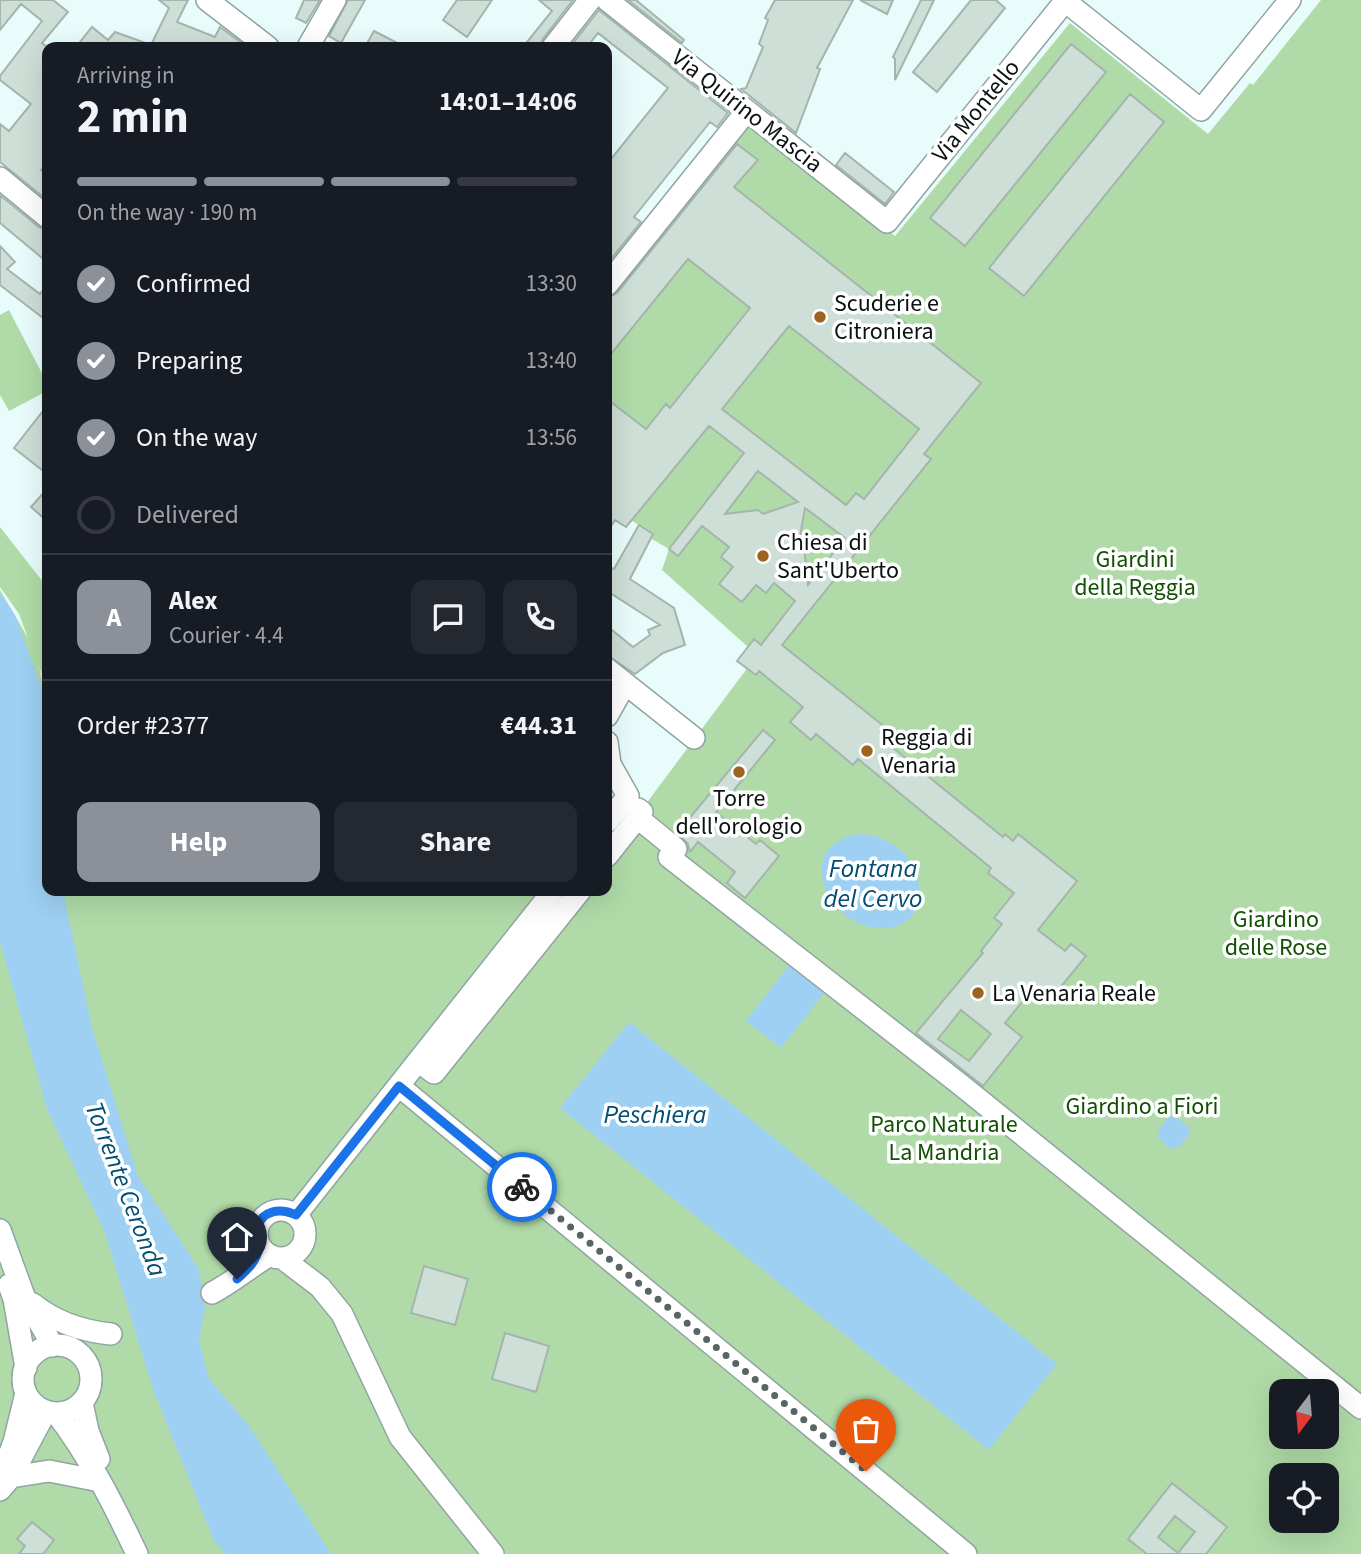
<!DOCTYPE html>
<meta charset="utf-8">
<style>
:root{--surface:#171b24;--page:#242831;--text:#f1f3f6;--muted:#9ea1a6;--line:#363941;--accent:#8c9099}
body{margin:0;font-family:"Source Sans 3",sans-serif;background:var(--page);color:var(--text);height:100vh;display:flex;flex-direction:column;font-size:26px;white-space:nowrap}
*{box-sizing:border-box;margin:0}
p{font-size:23px;color:var(--muted)}
.icon{flex:none;width:38px;height:38px;fill:none;stroke:currentColor;stroke-width:2;stroke-linecap:round;stroke-linejoin:round}
.map{position:relative;flex:1;overflow:hidden}
.drawer{position:absolute;left:42px;top:42px;width:570px;height:854px;display:flex;flex-direction:column;background:var(--surface);border-radius:14px;box-shadow:0 7px 28px #0002}
.drawer>*{flex:none}
.needle{width:46px;rotate:196deg}
.controls{position:absolute;left:1269px;top:1379px;display:grid;gap:14px}
.controls a{display:grid;place-items:center;width:70px;height:70px;border-radius:14px;background:var(--surface);box-shadow:0 7px 28px #0002;font-size:35px}
.pin{position:absolute;display:grid;place-items:center;width:60px;height:60px;color:#fff;margin:-72px -30px;border-radius:50% 50% 50% 0;rotate:-45deg;box-shadow:0 0 7px #0007}
.pin .icon{rotate:45deg}
.courier{position:absolute;display:grid;place-items:center;width:70px;height:70px;margin:-35px;border:5px solid #1a73e8;border-radius:50%;background:#fff;color:#222;box-shadow:0 2px 9px #0007}
.head em{font-style:normal;font-weight:700}
.head div{display:flex;flex-direction:column-reverse}
.head{display:flex;align-items:center;justify-content:space-between;height:119px;padding:0 35px}
h1{font-size:46px;font-weight:700;line-height:52px}
.bar{display:grid;grid-template-columns:repeat(4,1fr);gap:10px 7px;align-content:center;height:84px;padding:0 35px}
.bar i{height:9px;border-radius:5px;background:var(--line)}
.bar .active{background:var(--accent)}
.bar p{grid-column:span 4}
.line{display:flex;align-items:center;gap:18px;padding:0 35px;border-top:2px solid var(--line)}
.line div{flex:1}
.round{display:grid;place-items:center;flex:none;width:74px;height:74px;border-radius:14px;background:var(--page)}
ol{padding:0 35px;list-style:none}
li{display:flex;align-items:center;gap:21px;height:77px}
li p{margin-inline-start:auto}
li .icon{padding:7px;border-radius:50%;background:var(--accent);color:#fff;stroke-width:4}
li:last-child{color:var(--muted)}
li i{width:38px;height:38px;border:4px solid var(--line);border-radius:50%}
.cta{display:flex;gap:14px;margin-top:auto;padding:14px 35px}
.cta a{flex:1;height:80px;border-radius:14px;background:var(--accent);color:#fff;font-size:28px;font-weight:700;line-height:80px;text-align:center}
.cta a+a{background:var(--page);color:var(--text)}
.map>svg:first-child{display:block}
.green{fill:#b0dba8;fill-rule:evenodd}
.water{fill:#9dd0f3}
.building{fill:#cedfd7;stroke:#a4b5ad;stroke-width:2;fill-rule:evenodd}
.lines{fill:none;stroke-linecap:round;stroke-linejoin:round}
.minor-casing{stroke:#90a4a2;stroke-width:24}
.minor{stroke:#fff;stroke-width:21}
.done{stroke:#586564;stroke-width:7;stroke-dasharray:0 12.6}
.route{stroke:#1a73e8;stroke-width:9}
.poi-dot{fill:#9c6420;stroke:#fff;stroke-width:2.5}
.labels{text-anchor:middle;dominant-baseline:central;stroke-width:7;stroke-linejoin:round;paint-order:stroke}
.street-label{font-size:24px;fill:#0b1312;stroke:#fff}
.poi-label{font-size:24px;fill:#0b1312;stroke:#fff;text-anchor:start}
.park-label{font-size:24px;fill:#125003;stroke:#fff}
.water-label{font-size:26px;font-style:italic;fill:#014d73;stroke:#fff}
</style>
<div class="map">
<svg width="1361" height="1554" viewBox="0 0 1361 1554">
<rect width="100%" height="100%" fill="#e8fdfb"/>
<!-- green -->
<path class="green" d="M 1321,0 L 1361,0 L 1361,1554 L 0,1554 L 0,590 L 28,638 L 19,614 L 0,587 L 0,527 L 47,587 L 47,689 L 39,666 L 47,704 L 47,891 L 607,891 L 607,856 L 757,655 L 662,570 L 669,549 L 652,539 L 652,534 L 619,512 L 607,469 L 607,295 L 750,122 L 895,236 L 1070,23 L 1208,134 L 1250,83 L 1253,85 ZM 1281,1391 L 1326,1391 L 1326,1437 L 1281,1437 ZM 1281,1475 L 1326,1475 L 1326,1521 L 1281,1521 Z
M 9,310 L 47,383 L 47,391 L 9,411 L 0,395 L 0,315 Z"/>
<!-- water -->
<path class="water" d="M 0,593 L 15,615 L 47,703 L 47,738 L 42,759 L 47,817 L 47,891 L 63,891 L 92,1028 L 138,1176 L 199,1269 L 205,1308 L 199,1340 L 209,1379 L 250,1427 L 331,1554 L 226,1554 L 214,1541 L 154,1392 L 105,1233 L 47,1109 L 0,942 Z
M 860,834 C 875,835 888,840 899,849 C 924,870 931,918 893,927 C 832,940 786,845 860,834 Z
M 789,965 L 824,993 L 781,1048 L 746,1021 Z
M 629,1022 L 1057,1364 L 989,1450 L 560,1108 Z
M 1170,1116 L 1173,1118 L 1175,1116 L 1190,1128 L 1188,1131 L 1190,1134 L 1178,1148 L 1175,1146 L 1172,1150 L 1157,1137 L 1160,1134 L 1157,1131 Z"/>
<!-- building -->
<path class="building" d="M 0,0 L 53,0 L 68,12 L 42,43 L 47,47 L 47,162 L 41,170 L 47,175 L 47,200 L 0,162 L 0,124 L 9,131 L 31,104 L 0,80 L 0,76 L 42,21 L 21,4 L 0,30 Z
M 159,0 L 188,0 L 177,22 L 215,37 L 220,27 L 247,47 L 76,47 L 92,27 L 108,40 L 115,32 L 151,45 L 169,8 Z
M 304,0 L 320,0 L 306,23 L 296,18 Z
M 348,0 L 365,0 L 341,43 L 329,36 Z
M 457,0 L 492,0 L 467,37 L 443,20 Z
M 539,0 L 573,0 L 543,39 L 540,47 L 523,47 L 552,11 Z
M 628,0 L 636,0 L 684,40 L 682,43 Z
M 775,0 L 853,0 L 817,68 L 820,69 L 796,133 L 741,89 L 746,88 L 763,47 L 759,44 L 768,20 L 765,18 Z
M 860,0 L 893,0 L 887,14 Z
M 921,0 L 934,0 L 895,80 L 895,59 L 893,57 Z
M 971,0 L 996,0 L 1005,8 L 937,92 L 913,72 Z
M 599,10 L 728,113 L 717,127 L 710,122 L 634,217 L 641,222 L 607,264 L 607,164 L 668,88 L 598,33 L 587,47 L 570,47 Z
M 374,31 L 405,47 L 365,47 Z
M 1071,44 L 1106,72 L 965,246 L 930,218 Z
M 1130,94 L 1164,122 L 1024,296 L 989,268 Z
M 737,144 L 758,160 L 734,187 L 981,383 L 924,454 L 931,459 L 782,645 L 885,727 L 880,732 L 889,740 L 887,743 L 1003,837 L 1005,834 L 1013,841 L 1018,834 L 1077,881 L 1038,930 L 1065,951 L 1071,944 L 1086,956 L 1047,1004 L 1031,991 L 1005,1023 L 1022,1037 L 983,1086 L 916,1033 L 983,953 L 981,951 L 1002,924 L 994,918 L 1014,893 L 988,873 L 991,868 L 858,759 L 853,765 L 816,734 L 811,740 L 790,722 L 803,707 L 759,671 L 756,675 L 737,661 L 754,639 L 761,645 L 795,601 L 774,583 L 766,593 L 756,585 L 742,602 L 719,584 L 733,567 L 721,557 L 729,547 L 702,526 L 678,556 L 669,549 L 744,453 L 709,426 L 626,527 L 615,520 L 607,532 L 607,399 L 646,429 L 666,404 L 670,408 L 750,308 L 688,259 L 607,359 L 607,298 L 617,293 ZM 789,326 L 919,429 L 864,499 L 856,493 L 846,505 L 722,409 ZM 758,471 L 798,502 L 763,514 L 758,510 L 725,514 ZM 805,508 L 845,538 L 808,585 L 804,546 L 799,542 ZM 961,1010 L 991,1034 L 969,1061 L 938,1039 Z
M 845,153 L 894,192 L 885,204 L 836,165 Z
M 0,195 L 39,227 L 47,230 L 47,262 L 0,223 Z
M 0,246 L 15,262 L 7,269 L 40,294 L 47,285 L 47,321 L 0,285 Z
M 47,406 L 47,474 L 14,448 Z
M 47,489 L 47,521 L 31,507 Z
M 639,525 L 653,534 L 630,579 L 674,608 L 685,645 L 663,653 L 635,674 L 607,655 L 607,626 L 633,647 L 650,635 L 648,630 L 660,625 L 607,591 L 607,566 L 614,569 Z
M 763,730 L 775,740 L 716,812 L 756,844 L 760,840 L 779,856 L 745,898 L 727,883 L 735,872 L 698,842 L 690,852 L 688,844 L 677,833 Z
M 424,1266 L 468,1279 L 455,1325 L 411,1313 Z
M 505,1333 L 549,1346 L 536,1392 L 492,1379 Z
M 1172,1483 L 1227,1527 L 1206,1554 L 1147,1554 L 1128,1539 ZM 1175,1516 L 1195,1532 L 1178,1553 L 1158,1537 Z
M 32,1522 L 54,1540 L 43,1554 L 19,1554 L 25,1546 L 17,1539 Z"/>
<g class="lines">
<defs>
<path id="minor" d="M 207,0 L 268,47
M 607,0 L 887,222 L 1066,0
M 1065,1 L 1201,110 L 1290,0
M 308,47 L 335,0
M 553,47 L 590,0
M 0,178 L 47,217
M 607,285 L 746,112
M 607,669 L 694,738
M 607,716 L 625,684
M 607,742 L 610,764 L 628,796 L 607,822
M 638,818 L 676,849 L 669,857 L 961,1085 L 1361,1408
M 607,856 L 642,812 L 638,809
M 418,1061 L 434,1073 L 580,891
M 399,1086 L 966,1554
M257 1234a24 24 0 1 1 48 0a24 24 0 1 1-48 0Z
M 296,1215 L 553,891
M 0,1230 L 24,1296 L 53,1346
M 282,1258 L 320,1287 L 342,1314 L 400,1437 L 493,1554
M 9,1285 L 14,1299 L 26,1368
M 212,1293 C 233,1282 250,1267 270,1255
M 33,1304 C 55,1322 82,1331 111,1334
M23 1379a34 34 0 1 1 68 0a34 34 0 1 1-68 0Z
M 82,1403 L 88,1431 L 99,1459
M 56,1413 C 89,1456 114,1505 137,1554
M 4,1468 L 14,1442 L 26,1393
M 11,1477 L 49,1471 L 100,1481
M 0,1490 L 11,1477 L 46,1411"/>
</defs>
<!-- minor casing -->
<use href="#minor" class="minor-casing"/>
<!-- minor -->
<use href="#minor" class="minor"/>
</g>
<g class="lines">
<!-- done -->
<path class="done" d="M 522,1187 L 866,1471"/>
<!-- route -->
<path class="route" d="M 237,1279 C 247,1270 257,1261 259,1247 C 260,1242 256,1236 257,1231 C 260,1209 281,1208 296,1215 L 399,1086 L 522,1187"/>
</g>
<!-- markers -->
<g class="poi-dot">
<circle cx="820" cy="317" r="7"/>
<circle cx="763" cy="556" r="7"/>
<circle cx="867" cy="751" r="7"/>
<circle cx="739" cy="772" r="7"/>
<circle cx="978" cy="993" r="7"/>
</g>
<g class="labels">
<!-- street labels -->
<g class="street-label">
<text transform="translate(747 111) rotate(38)">Via Quirino Mascia</text>
<text transform="translate(976 111) rotate(-51)">Via Montello</text>
</g>
<!-- poi labels -->
<g class="poi-label">
<text x="834" y="303">Scuderie e<tspan x="834" dy="28">Citroniera</tspan></text>
<text x="777" y="542">Chiesa di<tspan x="777" dy="28">Sant'Uberto</tspan></text>
<text x="881" y="737">Reggia di<tspan x="881" dy="28">Venaria</tspan></text>
<text x="739" y="798" text-anchor="middle">Torre<tspan x="739" dy="28">dell'orologio</tspan></text>
<text x="992" y="993">La Venaria Reale</text>
</g>
<!-- park labels -->
<g class="park-label">
<text x="1135" y="559">Giardini<tspan x="1135" dy="28">della Reggia</tspan></text>
<text x="1276" y="919">Giardino<tspan x="1276" dy="28">delle Rose</tspan></text>
<text x="1142" y="1106">Giardino a Fiori</text>
<text x="944" y="1124">Parco Naturale<tspan x="944" dy="28">La Mandria</tspan></text>
</g>
<!-- water labels -->
<g class="water-label">
<text x="873" y="868">Fontana<tspan x="873" dy="30">del Cervo</tspan></text>
<text x="655" y="1114">Peschiera</text>
<text transform="translate(126 1189) rotate(69)">Torrente Ceronda</text>
</g>
</g>
</svg>
<div class="controls">
<a><svg class="needle" viewBox="-14 -14 28 28"><path d="M0-13l5 13h-10z" fill="#e53935"/><path d="M0 13l5-13h-10z" fill="#9ea1a6"/></svg></a>
<a><svg class="icon" aria-label="locate" viewBox="0 0 24 24"><circle cx="12" cy="12" r="6"/><path d="M12 2v4M12 18v4M2 12h4M18 12h4"/></svg></a>
</div>
<div class="pin" style="left:866px;top:1471px;background:#ea580c"><svg class="icon" aria-label="bag" viewBox="0 0 24 24"><path d="M5 8h14l-1 12H6zM9 8a3 3 0 0 1 6 0"/></svg></div>
<div class="pin" style="left:237px;top:1279px;background:#1f2937"><svg class="icon" aria-label="home" viewBox="0 0 24 24"><path d="M3 11l9-7 9 7M6 9v11h12V9"/></svg></div>
<div class="courier" style="left:522px;top:1187px"><svg class="icon" aria-label="bike" viewBox="0 0 24 24"><circle cx="6" cy="16" r="4"/><circle cx="18" cy="16" r="4"/><path d="M6 16l4-8h5l3 8M10 8l3 8H6M13 5h3"/></svg></div>
<section class="drawer">
<div class="head"><div><h1>2 min</h1><p>Arriving in</p></div><em>14:01–14:06</em></div>
<div class="bar"><i class="active"></i><i class="active"></i><i class="active"></i><i></i><p>On the way · 190 m</p></div>
<ol>
<li><svg class="icon" aria-label="check" viewBox="0 0 24 24"><path d="M5 12l5 5 9-10"/></svg>Confirmed<p>13:30</p></li>
<li><svg class="icon" aria-label="check" viewBox="0 0 24 24"><path d="M5 12l5 5 9-10"/></svg>Preparing<p>13:40</p></li>
<li><svg class="icon" aria-label="check" viewBox="0 0 24 24"><path d="M5 12l5 5 9-10"/></svg>On the way<p>13:56</p></li>
<li><i></i>Delivered</li>
</ol>
<div class="line" style="height:126px"><b class="round" style="background:var(--accent);color:#fff">A</b><div><b>Alex</b><p>Courier · 4.4</p></div><a class="round"><svg class="icon" aria-label="chat" viewBox="0 0 24 24"><path d="M4 5h16v11H9l-5 4z"/></svg></a><a class="round"><svg class="icon" aria-label="phone" viewBox="0 0 24 24"><path d="M5 4h4l2 5-3 2q2 4 5 5l2-3 5 2v4C11 20 4 13 5 4z"/></svg></a></div>
<div class="line" style="height:91px"><div>Order #2377</div><b>€44.31</b></div>
<div class="cta"><a>Help</a><a>Share</a></div>
</section>
</div>
